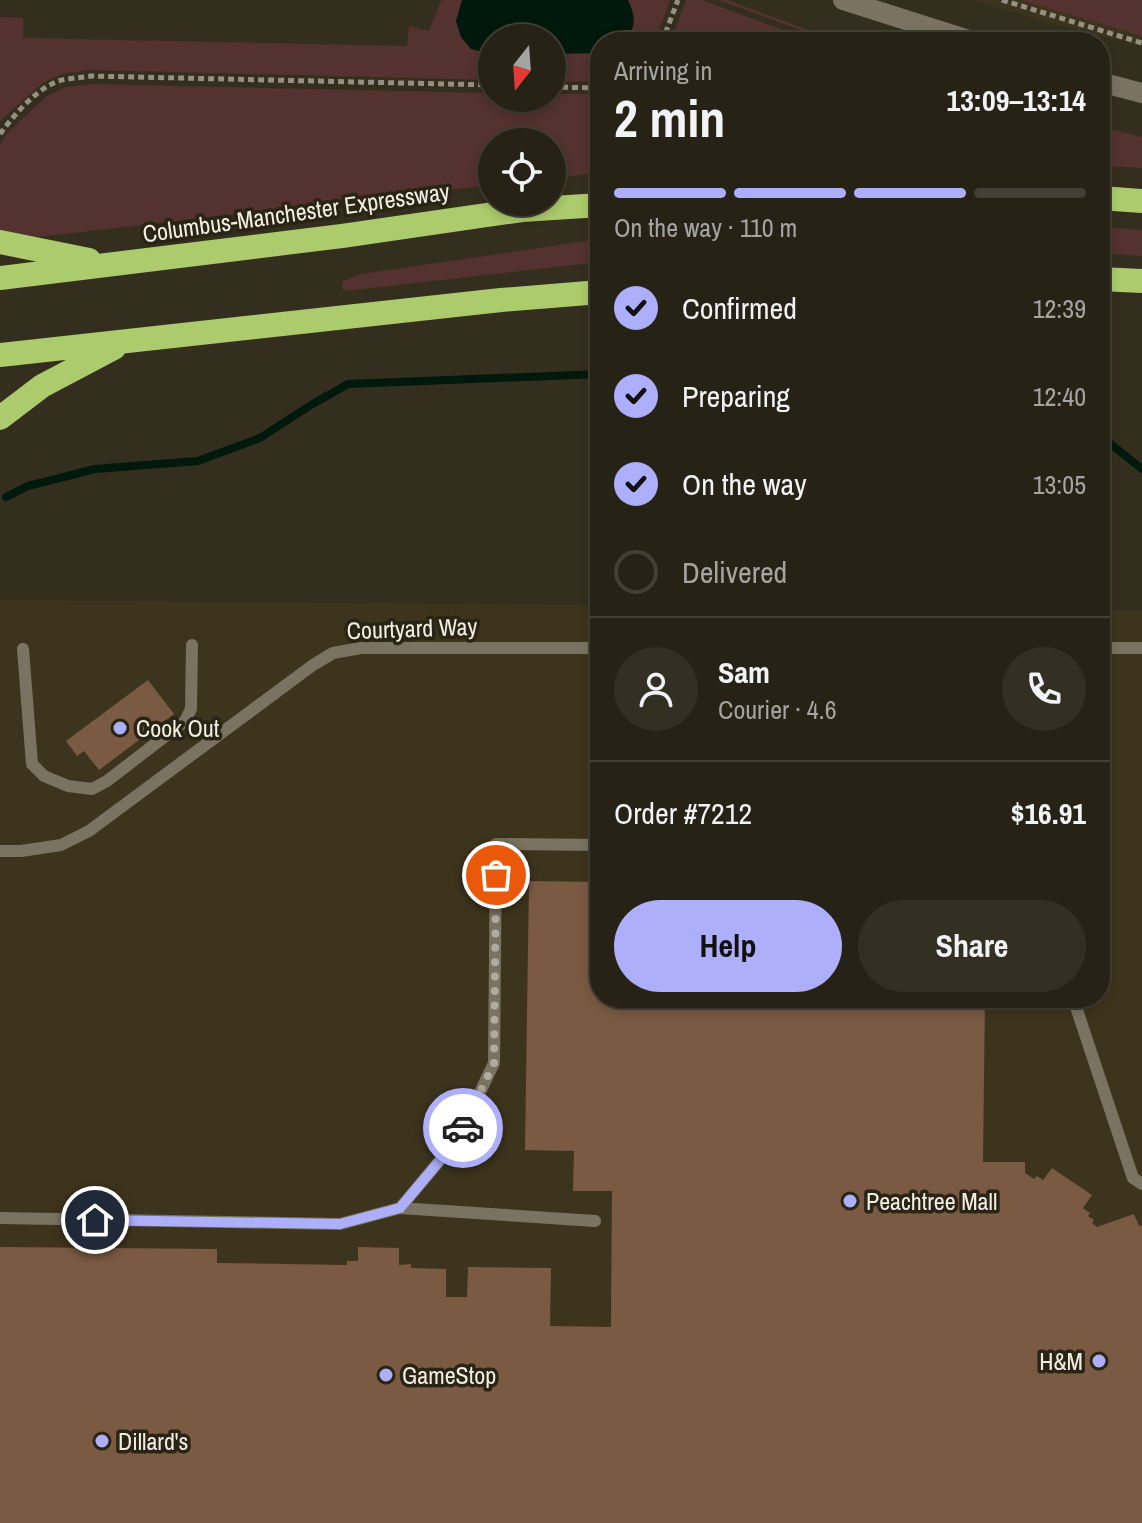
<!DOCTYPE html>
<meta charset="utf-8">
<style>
:root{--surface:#272216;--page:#332f23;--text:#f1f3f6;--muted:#a4a4a1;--line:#433f35;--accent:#adaffb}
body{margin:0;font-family:"Archivo Narrow",sans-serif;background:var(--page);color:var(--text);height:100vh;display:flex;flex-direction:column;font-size:30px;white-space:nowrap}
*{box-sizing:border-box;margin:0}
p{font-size:26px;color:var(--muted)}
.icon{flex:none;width:44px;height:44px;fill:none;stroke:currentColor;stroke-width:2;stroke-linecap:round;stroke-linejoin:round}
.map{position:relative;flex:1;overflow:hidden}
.side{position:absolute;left:590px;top:32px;width:520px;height:976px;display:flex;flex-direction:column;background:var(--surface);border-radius:32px;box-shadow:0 4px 12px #0003,0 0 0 2px var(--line)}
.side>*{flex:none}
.needle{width:52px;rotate:197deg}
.buttons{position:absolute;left:478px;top:24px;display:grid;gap:16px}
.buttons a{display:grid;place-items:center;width:88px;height:88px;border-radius:50%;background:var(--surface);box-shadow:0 4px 12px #0003,0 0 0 2px var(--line);font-size:40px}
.pin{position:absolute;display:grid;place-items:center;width:68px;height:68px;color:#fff;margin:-34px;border:4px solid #fff;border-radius:50%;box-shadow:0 2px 8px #0007}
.courier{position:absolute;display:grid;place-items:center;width:80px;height:80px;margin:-40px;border:6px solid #adaffb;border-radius:50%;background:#fff;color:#222;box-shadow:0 2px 10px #0007}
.summary em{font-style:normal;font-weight:700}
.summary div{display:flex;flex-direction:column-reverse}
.summary{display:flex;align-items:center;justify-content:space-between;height:136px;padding:0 24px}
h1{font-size:52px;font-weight:700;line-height:60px}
.bar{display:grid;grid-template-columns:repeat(4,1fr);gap:12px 8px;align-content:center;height:96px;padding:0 24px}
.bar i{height:10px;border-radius:6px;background:var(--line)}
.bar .selected{background:var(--accent)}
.bar p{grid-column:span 4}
.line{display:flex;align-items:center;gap:20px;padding:0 24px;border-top:2px solid var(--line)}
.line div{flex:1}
.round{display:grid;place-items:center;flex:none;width:84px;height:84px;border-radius:42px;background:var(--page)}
ol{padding:0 24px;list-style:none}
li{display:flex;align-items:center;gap:24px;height:88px}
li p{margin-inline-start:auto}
li .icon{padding:8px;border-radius:50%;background:var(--accent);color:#111;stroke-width:4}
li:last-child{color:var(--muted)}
li i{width:44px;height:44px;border:4px solid var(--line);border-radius:50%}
.cta{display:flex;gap:16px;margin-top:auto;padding:16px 24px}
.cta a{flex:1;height:92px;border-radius:48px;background:var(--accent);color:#111;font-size:32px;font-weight:700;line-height:92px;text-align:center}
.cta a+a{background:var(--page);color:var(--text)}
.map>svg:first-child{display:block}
.built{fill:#3d341d}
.green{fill:#533230}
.water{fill:#00190c}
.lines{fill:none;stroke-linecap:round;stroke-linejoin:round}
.stream{stroke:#00190c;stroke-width:8}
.building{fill:#7a5a43}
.path{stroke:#959083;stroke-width:5;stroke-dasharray:6 4;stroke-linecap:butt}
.lane{stroke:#7a7361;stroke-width:12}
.secondary{stroke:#7a7361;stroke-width:20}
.highway{stroke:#accb6c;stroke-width:24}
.done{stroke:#b0ab9f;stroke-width:8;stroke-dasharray:0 14.4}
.route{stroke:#adaffb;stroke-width:10}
.poi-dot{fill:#adaffb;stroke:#2a2414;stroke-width:3}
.labels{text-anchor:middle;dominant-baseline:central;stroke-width:7;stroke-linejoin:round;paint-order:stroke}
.street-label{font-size:24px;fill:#f2eee4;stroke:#2a2414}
.poi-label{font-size:24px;fill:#f2eee4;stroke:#2a2414;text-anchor:start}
</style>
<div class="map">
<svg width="1142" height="1523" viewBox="0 0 1142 1523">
<rect width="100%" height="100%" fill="#342e1e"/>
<!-- built -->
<path class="built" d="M 973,0 L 1142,0 L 1142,46 L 1040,20 Z
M 0,600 L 600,605 L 600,998 L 1100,998 L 1100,610 L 1142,610 L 1142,1523 L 0,1523 Z"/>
<!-- green -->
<path class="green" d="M 441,0 L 670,0 L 655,42 L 600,42 L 600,81 L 552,82 L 552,38 L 492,38 L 492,80 L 89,70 L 62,74 L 43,83 L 0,121 L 0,17 L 23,18 L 23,38 L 407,46 L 409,26 L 429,31 Z
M 686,0 L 702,0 L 815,42 L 670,42 Z
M 719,0 L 727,0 L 841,42 L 833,42 Z
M 1021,0 L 1142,0 L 1142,36 Z
M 92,84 L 492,93 L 492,98 L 552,98 L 552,94 L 600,94 L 600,173 L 552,178 L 552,142 L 492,142 L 492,185 L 38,237 L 0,231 L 0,145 L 8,132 L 47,96 L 65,87 Z
M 1100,127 L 1142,137 L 1142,168 L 1100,166 Z
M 1100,227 L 1142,230 L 1142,256 L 1100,253 Z
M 600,239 L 600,262 L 346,291 L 342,288 L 343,281 L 361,274 Z"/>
<!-- water -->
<path class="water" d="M 462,0 L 628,0 C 636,17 636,27 625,42 L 600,42 L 600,53 L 552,54 L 552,38 L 492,38 L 492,54 L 471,49 L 461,37 L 456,21 Z"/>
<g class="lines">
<!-- stream -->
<path class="stream" d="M 1100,438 L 1107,441 L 1142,469
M 6,497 L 28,486 L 95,469 L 198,461 L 260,438 L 311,405 L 348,384 L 600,374"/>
</g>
<!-- building -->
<path class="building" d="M 148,680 L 174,714 L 99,770 L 84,751 L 77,756 L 66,741 Z
M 529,881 L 600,882 L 600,998 L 985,998 L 983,1162 L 1025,1162 L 1025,1173 L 1034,1179 L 1037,1176 L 1043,1180 L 1052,1168 L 1092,1195 L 1083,1208 L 1090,1213 L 1088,1216 L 1094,1220 L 1092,1223 L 1097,1227 L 1134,1214 L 1139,1226 L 1142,1225 L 1142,1523 L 0,1523 L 0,1247 L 217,1249 L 217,1263 L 347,1265 L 347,1261 L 358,1261 L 358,1247 L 399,1248 L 399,1265 L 411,1264 L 411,1268 L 446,1269 L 446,1297 L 467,1297 L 468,1267 L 551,1268 L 550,1326 L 611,1327 L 612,1191 L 573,1191 L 574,1151 L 525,1150 Z"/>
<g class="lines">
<!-- path -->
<path class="path" d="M 1002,0 L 1142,43
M 662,42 L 678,0
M 552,87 L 600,88
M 0,134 C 15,114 34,91 58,81 C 68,78 80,78 91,76 L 492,85"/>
<!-- lane -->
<path class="lane" d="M 1100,648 L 1142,648
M 23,649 L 32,764 L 44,776 L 68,786 L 92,789 L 107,781 L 185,721 L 191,709 L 192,645
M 0,851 L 21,851 L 61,845 L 89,831 L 313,665 L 333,653 L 361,648 L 600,648
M 1073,998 L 1133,1178 L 1142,1184
M 400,1208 L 595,1221
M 0,1218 L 340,1224 L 400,1208 L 457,1140 L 494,1063 L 496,844 L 600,845"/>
<!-- secondary -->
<path class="secondary" d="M 843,0 L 975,42
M 1100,82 L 1142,93"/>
<!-- highway -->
<path class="highway" d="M 1100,198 L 1142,201
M 0,242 L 89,260
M 0,278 L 342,236 L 522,210 L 600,205
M 1100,279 L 1142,281
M 0,355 L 501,300 L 600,292
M 0,418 L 42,386 L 114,348"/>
</g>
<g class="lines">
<!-- done -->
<path class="done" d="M 463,1128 L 494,1063 L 496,875"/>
<!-- route -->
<path class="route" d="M 95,1220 L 340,1224 L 400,1208 L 457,1140 L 463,1128"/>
</g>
<!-- markers -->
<g class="poi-dot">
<circle cx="120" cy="728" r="8"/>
<circle cx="850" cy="1201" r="8"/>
<circle cx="1099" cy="1361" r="8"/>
<circle cx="386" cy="1375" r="8"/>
<circle cx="102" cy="1441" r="8"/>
</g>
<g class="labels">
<!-- street labels -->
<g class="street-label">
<text transform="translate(296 212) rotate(-8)">Columbus-Manchester Expressway</text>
<text transform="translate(412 628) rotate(-2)">Courtyard Way</text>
</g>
<!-- poi labels -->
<g class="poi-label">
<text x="136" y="728">Cook Out</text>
<text x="866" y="1201">Peachtree Mall</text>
<text x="1083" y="1361" text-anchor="end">H&amp;M</text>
<text x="402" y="1375">GameStop</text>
<text x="118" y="1441">Dillard's</text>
</g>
</g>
</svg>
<div class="buttons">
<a><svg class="needle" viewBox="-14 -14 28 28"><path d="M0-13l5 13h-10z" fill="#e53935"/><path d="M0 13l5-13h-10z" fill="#a4a4a1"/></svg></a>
<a><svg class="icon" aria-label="locate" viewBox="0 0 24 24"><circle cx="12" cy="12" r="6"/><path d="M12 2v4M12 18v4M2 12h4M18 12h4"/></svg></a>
</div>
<div class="pin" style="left:496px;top:875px;background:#ea580c"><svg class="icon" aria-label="bag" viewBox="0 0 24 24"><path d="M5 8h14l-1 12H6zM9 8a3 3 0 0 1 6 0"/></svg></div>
<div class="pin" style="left:95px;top:1220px;background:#1f2937"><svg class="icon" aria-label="home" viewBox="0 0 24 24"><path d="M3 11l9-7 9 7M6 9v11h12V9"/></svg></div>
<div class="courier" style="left:463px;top:1128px"><svg class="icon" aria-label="car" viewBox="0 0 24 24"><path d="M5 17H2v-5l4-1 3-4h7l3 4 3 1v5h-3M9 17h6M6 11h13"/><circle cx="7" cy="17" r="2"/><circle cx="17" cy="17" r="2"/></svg></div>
<section class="side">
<div class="summary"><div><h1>2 min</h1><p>Arriving in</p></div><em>13:09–13:14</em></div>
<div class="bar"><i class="selected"></i><i class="selected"></i><i class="selected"></i><i></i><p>On the way · 110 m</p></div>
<ol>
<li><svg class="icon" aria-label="check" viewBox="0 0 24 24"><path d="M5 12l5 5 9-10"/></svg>Confirmed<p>12:39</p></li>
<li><svg class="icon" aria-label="check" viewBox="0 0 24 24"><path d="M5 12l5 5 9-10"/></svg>Preparing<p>12:40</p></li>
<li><svg class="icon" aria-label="check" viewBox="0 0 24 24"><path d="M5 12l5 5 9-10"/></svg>On the way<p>13:05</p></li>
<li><i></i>Delivered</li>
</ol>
<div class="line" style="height:144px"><a class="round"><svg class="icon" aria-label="person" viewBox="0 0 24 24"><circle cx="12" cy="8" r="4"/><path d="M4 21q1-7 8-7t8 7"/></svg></a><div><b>Sam</b><p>Courier · 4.6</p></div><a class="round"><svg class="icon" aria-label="phone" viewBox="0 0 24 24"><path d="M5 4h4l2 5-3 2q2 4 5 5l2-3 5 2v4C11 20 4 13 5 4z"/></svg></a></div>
<div class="line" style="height:104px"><div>Order #7212</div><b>$16.91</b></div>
<div class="cta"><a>Help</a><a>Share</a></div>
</section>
</div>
